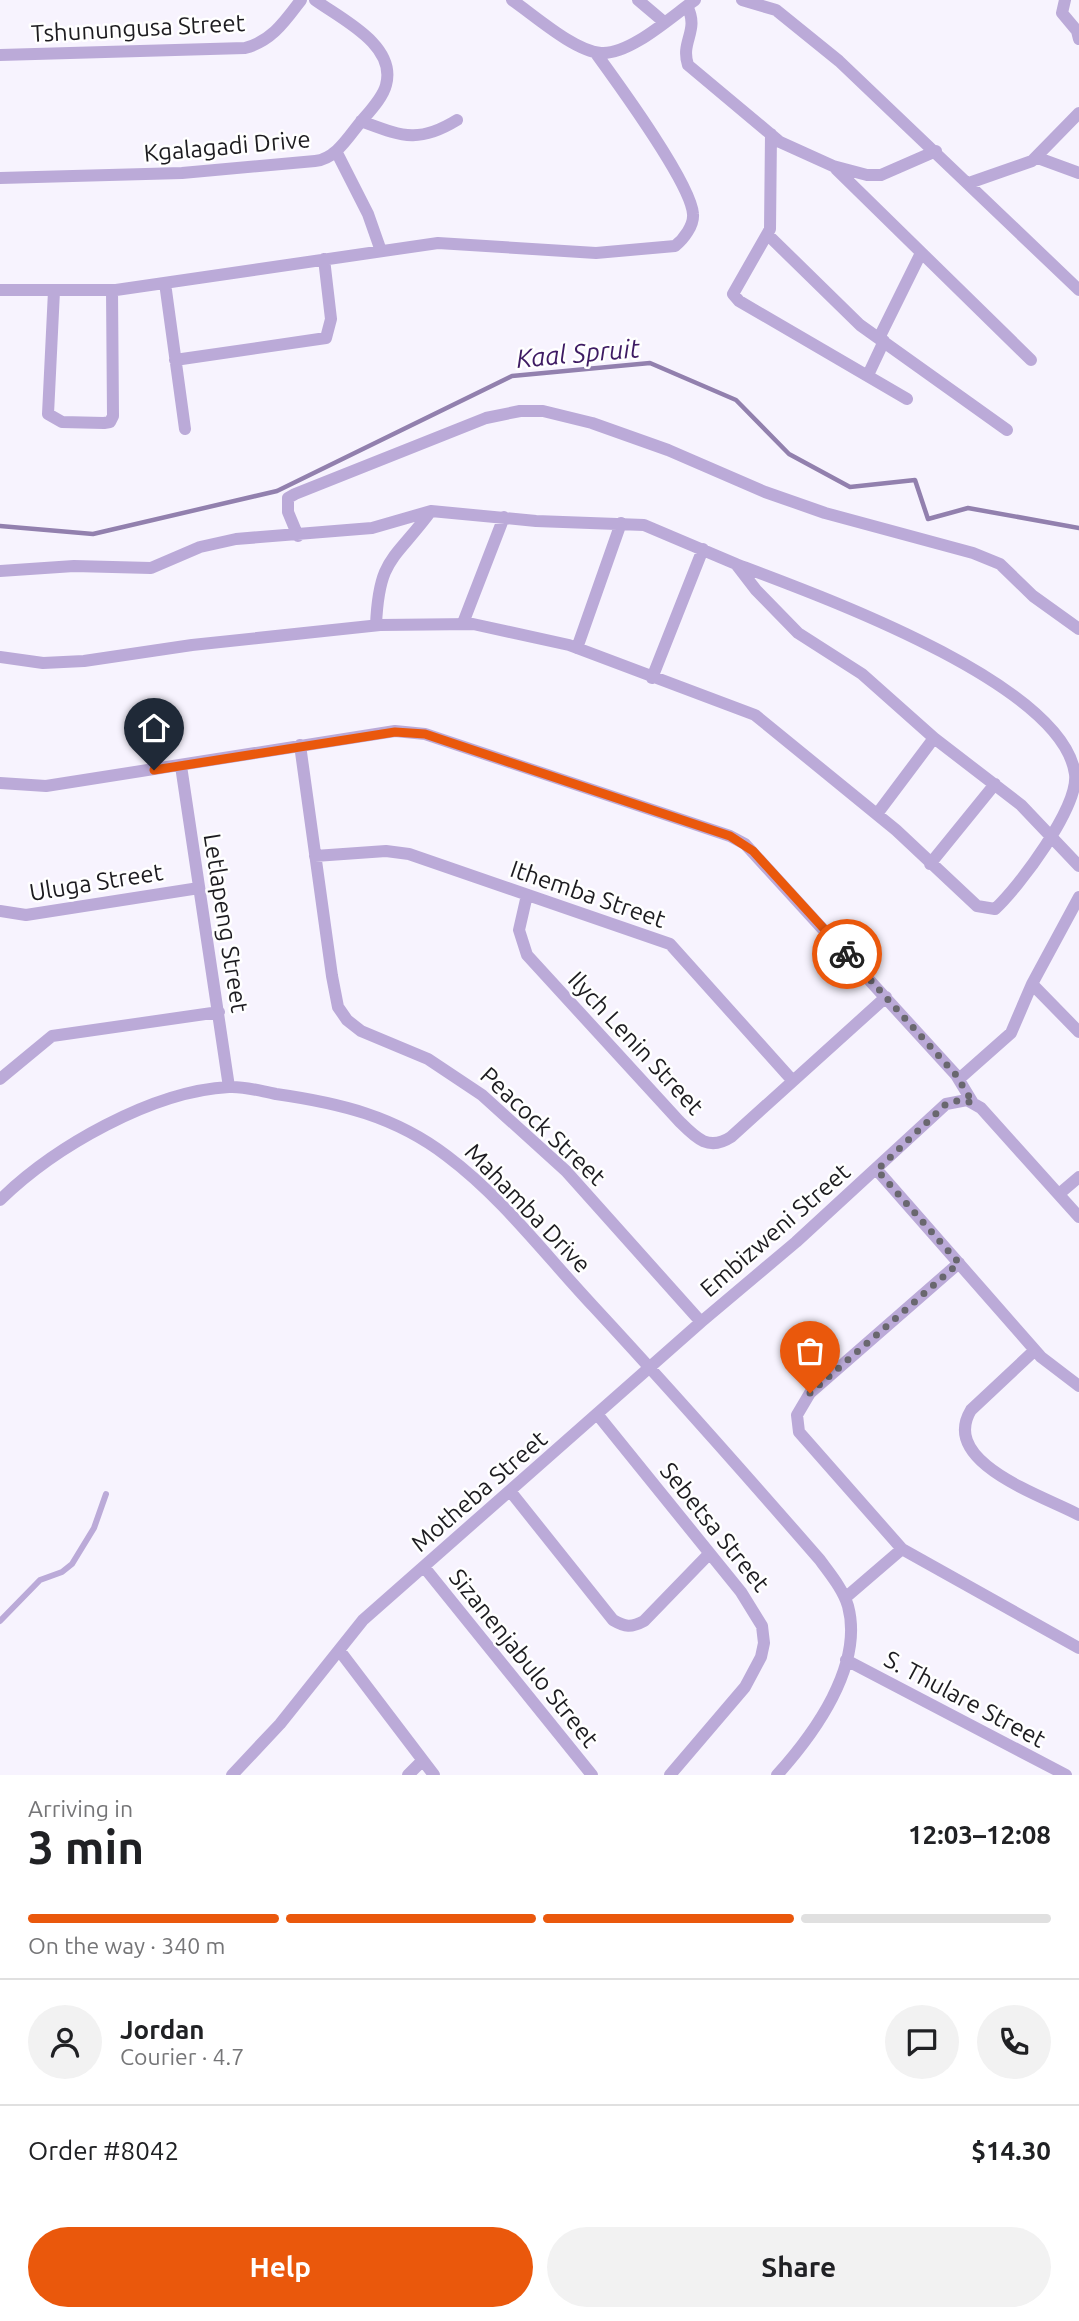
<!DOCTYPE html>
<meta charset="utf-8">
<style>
:root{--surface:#fff;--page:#f2f2f2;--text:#202124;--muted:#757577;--line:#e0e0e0;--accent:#ea580c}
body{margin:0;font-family:Ubuntu,sans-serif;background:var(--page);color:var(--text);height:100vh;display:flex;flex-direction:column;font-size:26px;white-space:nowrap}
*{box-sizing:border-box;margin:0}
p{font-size:23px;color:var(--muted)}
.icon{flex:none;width:38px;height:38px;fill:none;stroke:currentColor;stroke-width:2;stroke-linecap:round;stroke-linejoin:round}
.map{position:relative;height:1775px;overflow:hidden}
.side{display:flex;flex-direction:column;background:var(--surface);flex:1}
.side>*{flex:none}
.pin{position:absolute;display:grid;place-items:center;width:60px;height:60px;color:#fff;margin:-72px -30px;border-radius:50% 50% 50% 0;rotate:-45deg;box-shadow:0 0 7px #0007}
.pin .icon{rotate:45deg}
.courier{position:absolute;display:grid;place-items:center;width:70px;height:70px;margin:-35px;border:5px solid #ea580c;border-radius:50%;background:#fff;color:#222;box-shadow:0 2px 9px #0007}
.overview em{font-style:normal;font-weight:700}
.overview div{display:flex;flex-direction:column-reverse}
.overview{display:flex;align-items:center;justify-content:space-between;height:119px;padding:0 28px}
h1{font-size:46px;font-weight:700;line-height:52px}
.bar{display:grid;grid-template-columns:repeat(4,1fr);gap:10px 7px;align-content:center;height:84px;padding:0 28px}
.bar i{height:9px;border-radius:5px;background:var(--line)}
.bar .on{background:var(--accent)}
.bar p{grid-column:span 4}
.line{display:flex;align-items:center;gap:18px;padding:0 28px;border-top:2px solid var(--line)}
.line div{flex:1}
.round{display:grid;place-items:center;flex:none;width:74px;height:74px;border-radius:37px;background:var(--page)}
.cta{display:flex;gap:14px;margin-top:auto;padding:14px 28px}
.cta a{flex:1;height:80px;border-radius:42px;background:var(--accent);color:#fff;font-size:28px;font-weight:700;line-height:80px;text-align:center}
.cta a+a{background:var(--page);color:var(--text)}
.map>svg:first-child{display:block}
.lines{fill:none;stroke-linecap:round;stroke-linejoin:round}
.stream{stroke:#9280ae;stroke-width:4.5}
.service{stroke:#bbaad8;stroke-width:6}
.minor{stroke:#bbaad8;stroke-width:12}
.done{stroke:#69676e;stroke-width:7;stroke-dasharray:0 12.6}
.route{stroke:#ea580c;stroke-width:9}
.labels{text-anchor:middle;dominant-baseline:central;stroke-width:5;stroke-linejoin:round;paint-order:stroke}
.street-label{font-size:24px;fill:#1d1c20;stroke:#fff}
.water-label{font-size:26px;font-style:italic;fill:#3e1b63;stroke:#fff}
</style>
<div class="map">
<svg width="1079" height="1775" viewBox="0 0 1079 1775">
<rect width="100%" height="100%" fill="#f7f3fe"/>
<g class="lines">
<!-- stream -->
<path class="stream" d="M 0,526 L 93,534 L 277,491 L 512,376 L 650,363 L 736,400 L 789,454 L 850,487 L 915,480 L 928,519 L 968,508 L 1079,528"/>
<!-- service -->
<path class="service" d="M 0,1621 L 40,1580 L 62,1572 L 72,1564 L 94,1528 L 106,1494"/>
<!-- minor -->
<path class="minor" d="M 512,0 C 534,15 574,51 601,53 C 630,55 672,16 695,0
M 638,0 L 664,22
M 742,0 L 776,10 L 839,61 L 1079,290
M 1065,0 L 1062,13 L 1077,31 L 1079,39
M 687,6 C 700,31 680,41 688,65 L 780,142 L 833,166 L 867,175 L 881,175 L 936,151
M 0,55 L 245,48 C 272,41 285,21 301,0
M 361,121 C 402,136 418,144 457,120
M 771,134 L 770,229 L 733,294 L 739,301 L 907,399
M 336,151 L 368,214 L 381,251
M 1038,158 L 1079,173
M 836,169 L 1031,360
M 0,178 L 182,173 L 315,161 C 335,159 347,139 359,124 C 368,113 383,98 386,85 C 397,45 341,19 315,0
M 969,183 L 1032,161 L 1079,113
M 768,235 L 860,325 L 1007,430
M 165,283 L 185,429
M 0,290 L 116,290 L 438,243 L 596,253 L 675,246 C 684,239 694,225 693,214 C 691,183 616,81 595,52
M 54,291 L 48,414 L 62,422 L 104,423 L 110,422 L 113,416 L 112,290
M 879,338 L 921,253
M 175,360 L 326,338 L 331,319 L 324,259
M 868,375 L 884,341
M 298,536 L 288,512 L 288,498 L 295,494 L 486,418 L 520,411 L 543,411 L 592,423 L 668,450 L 765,492 L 825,513 L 973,553 L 1000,564 L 1033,596 L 1079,629
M 0,571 L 74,566 L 151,568 L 200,547 L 236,539 L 372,528 L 431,511 L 536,521 L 644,525 L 736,564 L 756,590 L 798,633 L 862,674 L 934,738 L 1021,805 L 1079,866
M 463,623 L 504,517
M 376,625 C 379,557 394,561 431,511
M 577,648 L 621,523
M 0,657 L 43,663 L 84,661 L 192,645 L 380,625 L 473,624 L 569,645 L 755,715 L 896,830 L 977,906 L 995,909 C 1019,887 1079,807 1075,774 C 1062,682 815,594 736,564
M 652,678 L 703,549
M 300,745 L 332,976 L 338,1007 L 347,1020 L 361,1031 L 428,1059 L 482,1095 L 566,1171 L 701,1322
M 181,766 L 229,1087
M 0,783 L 46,786 L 395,731 L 425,734 L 730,836 L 745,844 L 956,1075 L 973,1103
M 877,814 L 934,738
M 315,856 L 386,851 L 409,854 L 670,944 L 792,1080
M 930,864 L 995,784
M 527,895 L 519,930 L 527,955 L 679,1121 C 695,1137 708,1152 731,1137 L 886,997
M 0,911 L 26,915 L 199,888
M 1032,984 L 1079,1032
M 0,1079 L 52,1036 L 219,1012
M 959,1079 L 1011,1033 L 1032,984 L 1079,897
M 877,1170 L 1041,1357 L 1079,1386
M 1059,1194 L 1079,1177
M 0,1200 C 54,1147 152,1091 229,1087 C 244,1086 260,1091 276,1094 C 339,1103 395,1116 447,1156 C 503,1198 546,1256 594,1307 C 671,1390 746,1475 820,1560 C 830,1574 843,1589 848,1606 C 864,1666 814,1734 777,1775
M 959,1263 L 810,1393 L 797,1415 L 799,1432 L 902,1549 L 1079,1648
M 1035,1350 L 971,1410 C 939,1463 1044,1496 1079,1515
M 597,1414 L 741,1592 L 762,1626 L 764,1643 L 761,1657 L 745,1687 L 670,1775
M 510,1491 L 613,1620 C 625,1627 631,1628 644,1621 L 709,1554
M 424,1567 L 592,1775
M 845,1598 L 902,1549
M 339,1650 L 434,1775
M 846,1660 L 1066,1775
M 232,1775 L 280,1724 L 363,1620 L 701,1322 L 796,1242 L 946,1104 L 967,1100 L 981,1108 L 1079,1217
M 408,1775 L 422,1761"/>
</g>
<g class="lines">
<!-- done -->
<path class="done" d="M 810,1393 L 959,1263 L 877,1170 L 946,1104 L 960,1100 L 973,1103 L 956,1075 L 847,954"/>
<!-- route -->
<path class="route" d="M 154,770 L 395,732 L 425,734 L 730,836 L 753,851 L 847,954"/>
</g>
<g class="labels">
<!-- street labels -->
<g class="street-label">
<text transform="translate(138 28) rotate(-3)">Tshunungusa Street</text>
<text transform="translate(227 146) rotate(-5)">Kgalagadi Drive</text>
<text transform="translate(96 882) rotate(-9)">Uluga Street</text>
<text transform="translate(588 894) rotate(19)">Ithemba Street</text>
<text transform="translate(226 923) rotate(81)">Letlapeng Street</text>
<text transform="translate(636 1043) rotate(47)">Ilych Lenin Street</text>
<text transform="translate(543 1126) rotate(43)">Peacock Street</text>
<text transform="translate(528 1208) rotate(46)">Mahamba Drive</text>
<text transform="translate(775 1230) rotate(-41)">Embizweni Street</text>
<text transform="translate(479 1491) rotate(-41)">Motheba Street</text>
<text transform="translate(715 1527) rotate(51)">Sebetsa Street</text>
<text transform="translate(524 1658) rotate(51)">Sizanenjabulo Street</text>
<text transform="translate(965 1699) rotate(28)">S. Thulare Street</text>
</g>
<!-- water labels -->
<g class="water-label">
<text transform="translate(578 353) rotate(-5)">Kaal Spruit</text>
</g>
</g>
</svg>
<div class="pin" style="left:810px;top:1393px;background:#ea580c"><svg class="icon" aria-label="bag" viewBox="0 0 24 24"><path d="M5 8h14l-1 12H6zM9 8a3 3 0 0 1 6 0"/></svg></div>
<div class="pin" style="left:154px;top:770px;background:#1f2937"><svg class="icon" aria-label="home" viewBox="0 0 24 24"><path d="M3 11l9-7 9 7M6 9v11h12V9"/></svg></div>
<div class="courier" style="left:847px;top:954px"><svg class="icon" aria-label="bike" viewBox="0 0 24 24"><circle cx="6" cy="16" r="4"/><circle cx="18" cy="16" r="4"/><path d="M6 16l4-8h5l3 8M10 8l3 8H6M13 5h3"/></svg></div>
</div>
<section class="side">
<div class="overview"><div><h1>3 min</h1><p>Arriving in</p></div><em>12:03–12:08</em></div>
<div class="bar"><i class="on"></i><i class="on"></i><i class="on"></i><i></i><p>On the way · 340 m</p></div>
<div class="line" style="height:126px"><a class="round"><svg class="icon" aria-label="person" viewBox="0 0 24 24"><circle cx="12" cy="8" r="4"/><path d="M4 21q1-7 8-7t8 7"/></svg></a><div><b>Jordan</b><p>Courier · 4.7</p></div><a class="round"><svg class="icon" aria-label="chat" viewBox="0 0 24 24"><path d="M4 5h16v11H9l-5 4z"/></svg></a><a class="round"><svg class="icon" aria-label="phone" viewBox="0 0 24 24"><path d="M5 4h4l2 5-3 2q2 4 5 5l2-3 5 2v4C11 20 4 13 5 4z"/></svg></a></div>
<div class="line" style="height:91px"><div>Order #8042</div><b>$14.30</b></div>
<div class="cta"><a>Help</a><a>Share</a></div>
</section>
